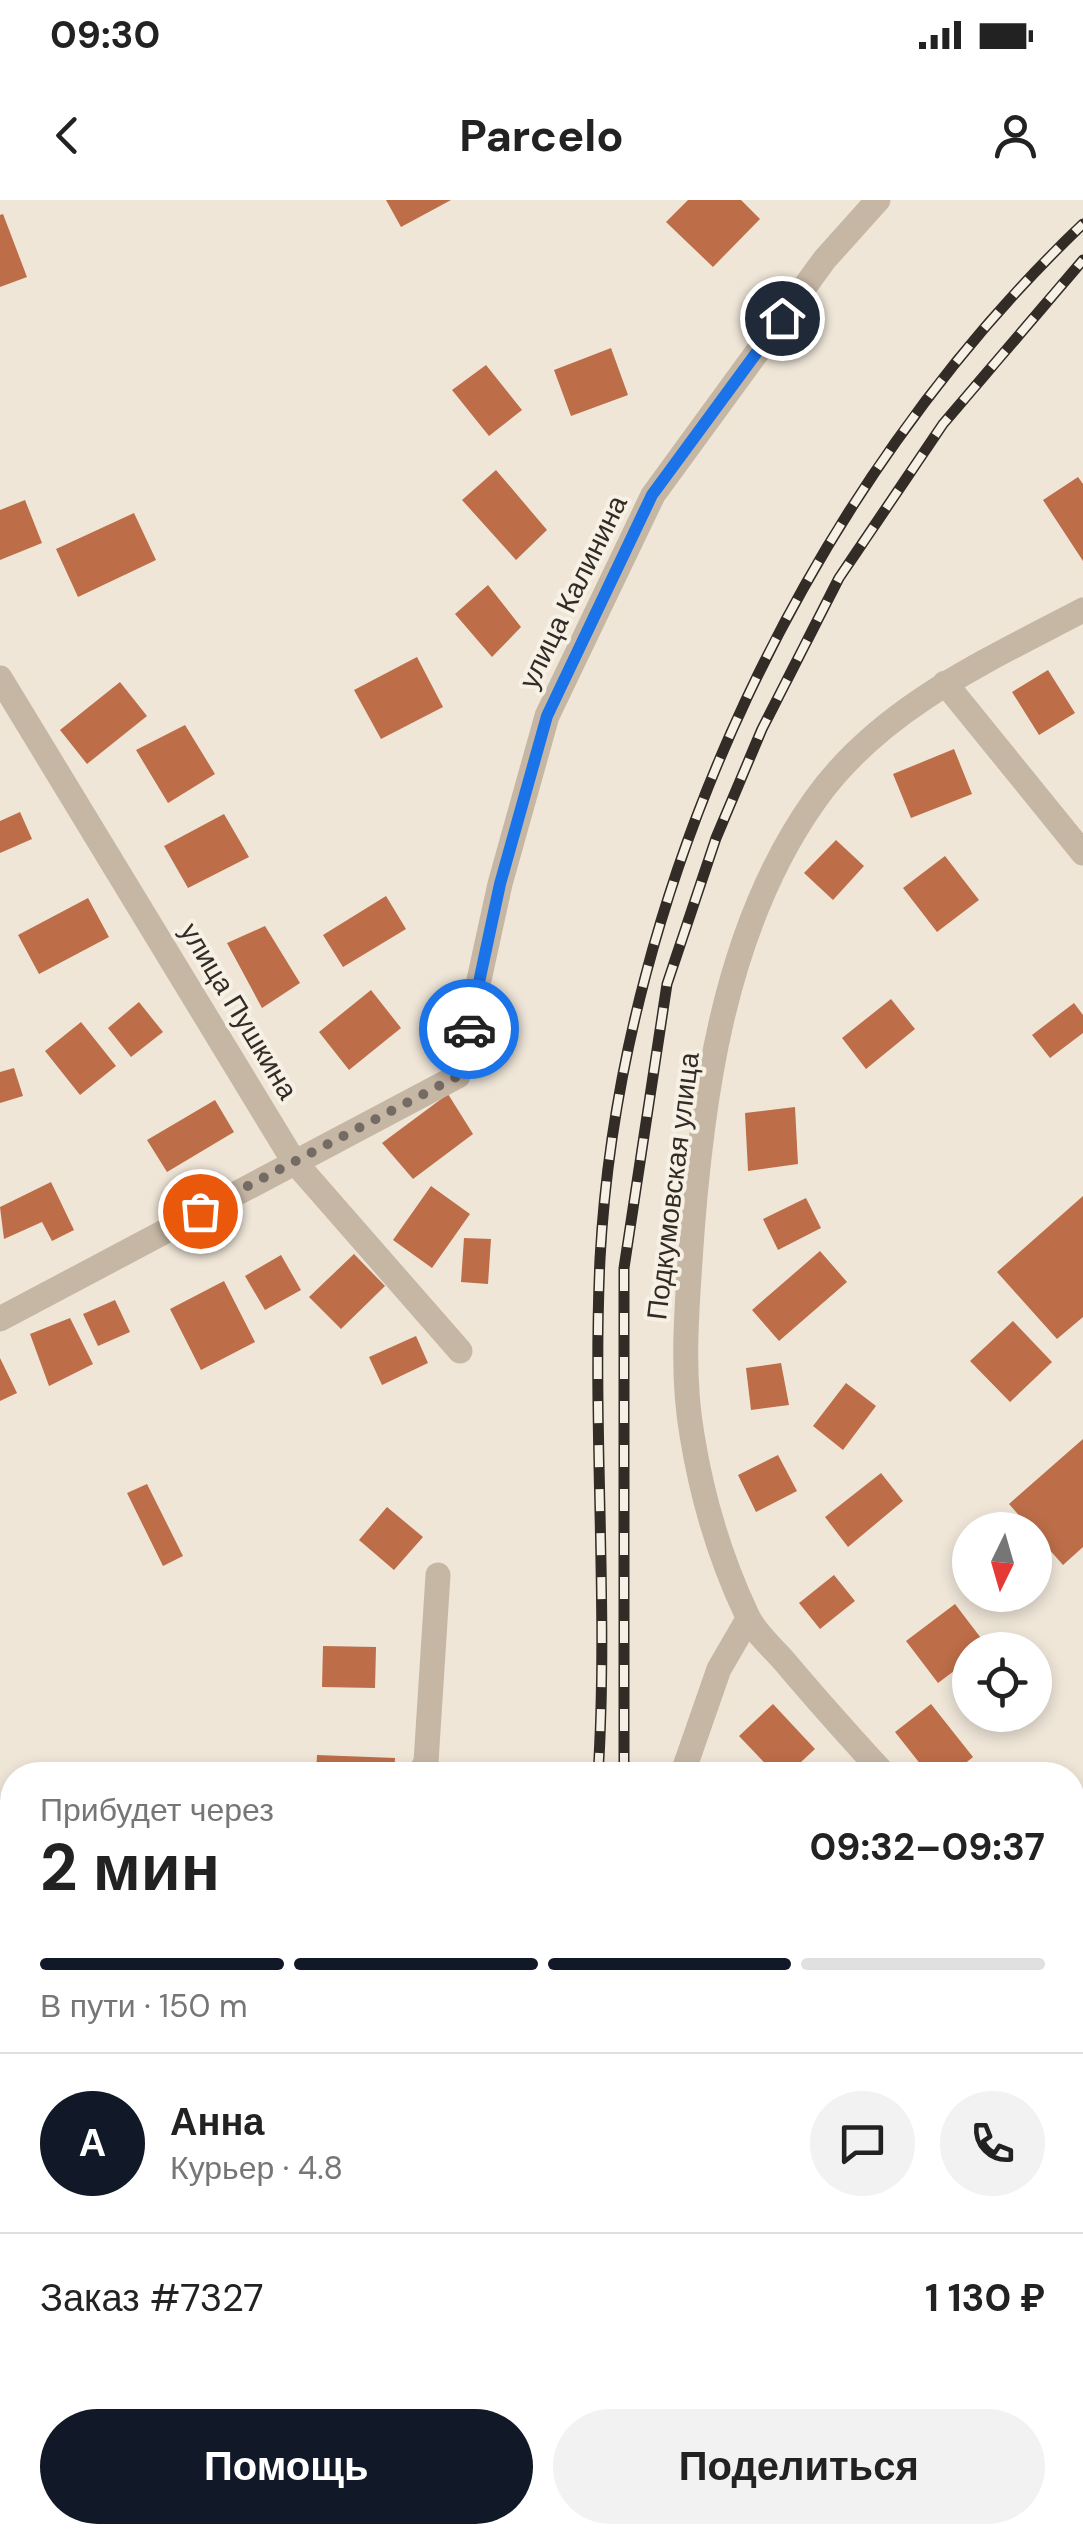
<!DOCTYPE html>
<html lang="ru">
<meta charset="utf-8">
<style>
:root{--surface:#fff;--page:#f2f2f2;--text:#222;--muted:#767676;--line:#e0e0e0;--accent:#111827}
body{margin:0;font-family:"DM Sans",sans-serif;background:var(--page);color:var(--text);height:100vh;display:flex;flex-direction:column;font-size:38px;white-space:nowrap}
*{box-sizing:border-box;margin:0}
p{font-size:32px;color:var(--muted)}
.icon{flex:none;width:55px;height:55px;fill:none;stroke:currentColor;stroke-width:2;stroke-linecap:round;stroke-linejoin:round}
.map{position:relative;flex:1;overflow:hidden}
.side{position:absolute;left:0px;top:1562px;width:1085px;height:782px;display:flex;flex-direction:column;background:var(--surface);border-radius:40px 40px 0 0;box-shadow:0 5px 15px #0003}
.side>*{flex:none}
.needle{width:65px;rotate:185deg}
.tools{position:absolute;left:952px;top:1312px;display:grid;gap:20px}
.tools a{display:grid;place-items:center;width:100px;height:100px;border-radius:50%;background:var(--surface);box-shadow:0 5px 15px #0003;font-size:50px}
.pin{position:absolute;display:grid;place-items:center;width:85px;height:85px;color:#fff;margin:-42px;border:5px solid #fff;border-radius:50%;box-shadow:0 2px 10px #0007}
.courier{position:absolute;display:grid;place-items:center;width:100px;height:100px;margin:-50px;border:8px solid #1a73e8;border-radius:50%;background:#fff;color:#222;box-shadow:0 2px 12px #0007}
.overview em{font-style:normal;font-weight:700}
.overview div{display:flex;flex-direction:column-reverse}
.overview{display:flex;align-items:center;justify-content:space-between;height:170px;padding:0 40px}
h1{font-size:65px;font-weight:700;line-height:75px}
.bar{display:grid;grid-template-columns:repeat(4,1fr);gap:15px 10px;align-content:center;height:120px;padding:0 40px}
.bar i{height:12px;border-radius:8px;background:var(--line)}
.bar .current{background:var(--accent)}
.bar p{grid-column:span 4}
.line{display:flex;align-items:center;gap:25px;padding:0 40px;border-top:2px solid var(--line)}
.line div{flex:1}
.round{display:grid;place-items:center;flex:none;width:105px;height:105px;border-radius:52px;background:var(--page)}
.action{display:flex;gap:20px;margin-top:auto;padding:20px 40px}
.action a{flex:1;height:115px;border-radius:60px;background:var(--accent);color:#fff;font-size:40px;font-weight:700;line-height:115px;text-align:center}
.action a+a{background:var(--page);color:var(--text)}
.status{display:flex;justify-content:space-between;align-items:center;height:70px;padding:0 50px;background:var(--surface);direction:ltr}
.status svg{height:28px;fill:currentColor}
header{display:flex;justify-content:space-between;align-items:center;height:130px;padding:0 40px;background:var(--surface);font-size:45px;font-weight:700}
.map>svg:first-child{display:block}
.building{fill:#bd6d48}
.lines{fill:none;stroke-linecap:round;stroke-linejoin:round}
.minor{stroke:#c6b7a5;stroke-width:25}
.rail-casing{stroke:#322b26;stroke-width:11}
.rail{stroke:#f7f0e4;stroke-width:8;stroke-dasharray:22;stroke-linecap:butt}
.done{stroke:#746c64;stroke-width:10;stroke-dasharray:0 18}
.route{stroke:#1a73e8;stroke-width:12}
.labels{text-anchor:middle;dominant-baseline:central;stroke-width:8;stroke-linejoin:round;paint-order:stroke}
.street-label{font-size:28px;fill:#322b26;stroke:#f7f0e4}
</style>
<div class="status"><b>09:30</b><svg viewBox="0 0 49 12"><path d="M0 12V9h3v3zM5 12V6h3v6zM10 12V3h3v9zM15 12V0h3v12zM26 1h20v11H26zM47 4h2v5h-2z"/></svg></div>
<header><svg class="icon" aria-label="back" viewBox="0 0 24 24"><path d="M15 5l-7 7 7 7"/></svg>Parcelo<svg class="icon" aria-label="person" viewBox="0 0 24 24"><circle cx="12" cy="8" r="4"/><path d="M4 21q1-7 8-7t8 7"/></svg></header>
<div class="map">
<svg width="1083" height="2343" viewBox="0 0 1083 2343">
<rect width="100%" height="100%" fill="#efe6d8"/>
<!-- building -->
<path class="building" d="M 386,0 L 451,0 L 401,27 Z
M 688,0 L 741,0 L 760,19 L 713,67 L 666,22 Z
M 3,14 L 27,77 L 0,87 L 0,15 Z
M 611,148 L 628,195 L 571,216 L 554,170 Z
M 486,165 L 522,210 L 489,236 L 452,190 Z
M 496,270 L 547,330 L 516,360 L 462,300 Z
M 1078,277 L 1083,284 L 1083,361 L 1043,300 Z
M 25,300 L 42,343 L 0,360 L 0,310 Z
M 134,313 L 156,360 L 78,397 L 56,349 Z
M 488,385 L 521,427 L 492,457 L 455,414 Z
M 417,457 L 443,507 L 381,539 L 354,490 Z
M 1048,470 L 1075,513 L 1039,535 L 1012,492 Z
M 120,482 L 147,516 L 87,564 L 60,530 Z
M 185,525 L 215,574 L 168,603 L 136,550 Z
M 954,549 L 972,594 L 911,618 L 893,574 Z
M 20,612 L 32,639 L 0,653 L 0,621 Z
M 224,614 L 249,657 L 188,688 L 164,646 Z
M 836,640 L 864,666 L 833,700 L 804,673 Z
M 945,656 L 979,700 L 937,732 L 903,688 Z
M 386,696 L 406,729 L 343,767 L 323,735 Z
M 88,698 L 109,737 L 39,774 L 18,735 Z
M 265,726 L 300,783 L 262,808 L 227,743 Z
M 371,790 L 401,828 L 349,870 L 319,832 Z
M 891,799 L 915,829 L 866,869 L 842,838 Z
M 139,802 L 163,832 L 131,857 L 108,828 Z
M 1074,803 L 1083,815 L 1083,833 L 1050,858 L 1032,835 Z
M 81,822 L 116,866 L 80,895 L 45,851 Z
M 14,868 L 23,896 L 0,903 L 0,872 Z
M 448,894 L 473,934 L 413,979 L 382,943 Z
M 215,900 L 234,932 L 167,972 L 147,940 Z
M 795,907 L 798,964 L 748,971 L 745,913 Z
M 51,982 L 74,1030 L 52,1041 L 42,1022 L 4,1039 L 0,1007 Z
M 431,986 L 470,1014 L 432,1068 L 393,1040 Z
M 1083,996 L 1083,1117 L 1057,1139 L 997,1072 Z
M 806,998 L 821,1028 L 778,1050 L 763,1019 Z
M 464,1038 L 491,1039 L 488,1084 L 461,1082 Z
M 820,1051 L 847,1082 L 779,1141 L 752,1110 Z
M 354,1054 L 385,1086 L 341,1129 L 309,1097 Z
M 281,1055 L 301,1090 L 265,1110 L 245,1076 Z
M 224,1081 L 255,1142 L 201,1170 L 170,1109 Z
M 115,1100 L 130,1132 L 98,1146 L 83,1114 Z
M 70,1118 L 93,1164 L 49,1186 L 30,1134 Z
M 1013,1121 L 1052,1162 L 1010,1202 L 970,1161 Z
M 416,1136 L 428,1163 L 382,1185 L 369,1157 Z
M 0,1158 L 17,1193 L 0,1201 Z
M 781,1163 L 789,1205 L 751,1210 L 746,1168 Z
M 846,1183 L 876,1206 L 843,1250 L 813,1226 Z
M 1083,1239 L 1083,1347 L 1063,1365 L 1009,1304 Z
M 778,1255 L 797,1291 L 756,1312 L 738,1275 Z
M 881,1273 L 903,1301 L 848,1347 L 825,1317 Z
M 147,1284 L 183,1356 L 163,1366 L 127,1293 Z
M 387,1307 L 423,1337 L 394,1370 L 359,1340 Z
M 834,1375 L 855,1401 L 820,1429 L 799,1403 Z
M 955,1404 L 987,1446 L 970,1450 L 970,1459 L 938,1483 L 906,1441 Z
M 323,1446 L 376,1447 L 375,1488 L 322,1487 Z
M 773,1504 L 815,1549 L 787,1575 L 776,1575 L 739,1536 Z
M 931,1504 L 973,1557 L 951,1575 L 929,1575 L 895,1532 Z
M 317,1555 L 395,1558 L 394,1575 L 316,1575 Z
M 12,1602 L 12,1652 L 0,1658 L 0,1608 Z
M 1079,1672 L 1083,1674 L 1083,1730 L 1072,1722 L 1072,1681 Z
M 1083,1861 L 1083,1911 L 1072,1920 L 1072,1870 Z
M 12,2029 L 12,2067 L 0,2059 L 0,2049 Z
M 161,2332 L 229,2332 L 223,2343 L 155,2343 Z
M 676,2332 L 710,2332 L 712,2343 L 657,2343 L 656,2337 Z"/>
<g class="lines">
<!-- minor -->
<path class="minor" d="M 0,478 L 293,960 L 460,1151
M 945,483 L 1083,653
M 0,1119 L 458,876 L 500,684 L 547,516 L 653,295 L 825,59 L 878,0
M 419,1575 L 426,1562 L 438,1375
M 682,1575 L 719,1469 L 748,1419
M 885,1575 C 851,1538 817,1500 785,1462 C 772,1447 754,1432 747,1415 C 720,1358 702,1297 692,1235 C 682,1178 686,1119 690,1061 C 700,906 722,731 815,600 C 880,508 986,461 1083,410
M 1072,1789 L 1083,1806
M 0,2277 L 12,2265
M 570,2343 L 570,2332"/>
<defs>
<path id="rail" d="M 598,1575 C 609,1404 592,1231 600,1059 C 620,683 811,283 1083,24
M 624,1575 L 624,1068 L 667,784 L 716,638 L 762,529 L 839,378 L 943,224 L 1083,60
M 368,2343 L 376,2332
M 403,2343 L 408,2332"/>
</defs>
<!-- rail casing -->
<use href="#rail" class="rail-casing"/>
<!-- rail -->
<use href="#rail" class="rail"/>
</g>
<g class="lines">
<!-- done -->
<path class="done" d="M 200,1011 L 458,876 L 469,829"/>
<!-- route -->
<path class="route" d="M 469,829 L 500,684 L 547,516 L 652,295 L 782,118"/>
</g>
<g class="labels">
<!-- street labels -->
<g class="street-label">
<text transform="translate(573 392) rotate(-64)">улица Калинина</text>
<text transform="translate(239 811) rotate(59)">улица Пушкина</text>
<text transform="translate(673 986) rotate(-83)">Подкумовская улица</text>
</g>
</g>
</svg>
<div class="tools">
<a><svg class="needle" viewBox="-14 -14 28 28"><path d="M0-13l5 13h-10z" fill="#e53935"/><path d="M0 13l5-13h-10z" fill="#767676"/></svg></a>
<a><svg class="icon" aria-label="locate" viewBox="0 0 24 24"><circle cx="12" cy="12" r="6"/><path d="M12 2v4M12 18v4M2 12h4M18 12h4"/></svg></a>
</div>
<div class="pin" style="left:200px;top:1011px;background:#ea580c"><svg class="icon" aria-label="bag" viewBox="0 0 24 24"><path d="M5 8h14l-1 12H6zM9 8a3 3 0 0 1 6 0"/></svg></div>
<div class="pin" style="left:782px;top:118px;background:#1f2937"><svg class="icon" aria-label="home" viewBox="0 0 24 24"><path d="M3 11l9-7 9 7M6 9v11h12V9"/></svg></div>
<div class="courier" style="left:469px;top:829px"><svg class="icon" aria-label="car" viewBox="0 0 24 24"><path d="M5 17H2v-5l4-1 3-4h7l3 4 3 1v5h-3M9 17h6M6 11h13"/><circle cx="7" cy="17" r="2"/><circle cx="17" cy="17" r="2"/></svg></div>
<section class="side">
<div class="overview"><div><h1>2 мин</h1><p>Прибудет через</p></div><em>09:32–09:37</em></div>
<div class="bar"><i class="current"></i><i class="current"></i><i class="current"></i><i></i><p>В пути · 150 m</p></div>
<div class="line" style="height:180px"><b class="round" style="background:var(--accent);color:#fff">А</b><div><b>Анна</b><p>Курьер · 4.8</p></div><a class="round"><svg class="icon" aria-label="chat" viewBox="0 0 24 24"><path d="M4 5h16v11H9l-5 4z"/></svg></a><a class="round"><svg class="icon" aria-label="phone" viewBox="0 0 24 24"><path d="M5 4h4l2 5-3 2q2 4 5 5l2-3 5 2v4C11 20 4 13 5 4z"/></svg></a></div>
<div class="line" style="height:130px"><div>Заказ #7327</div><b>1 130 ₽</b></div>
<div class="action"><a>Помощь</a><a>Поделиться</a></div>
</section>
</div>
